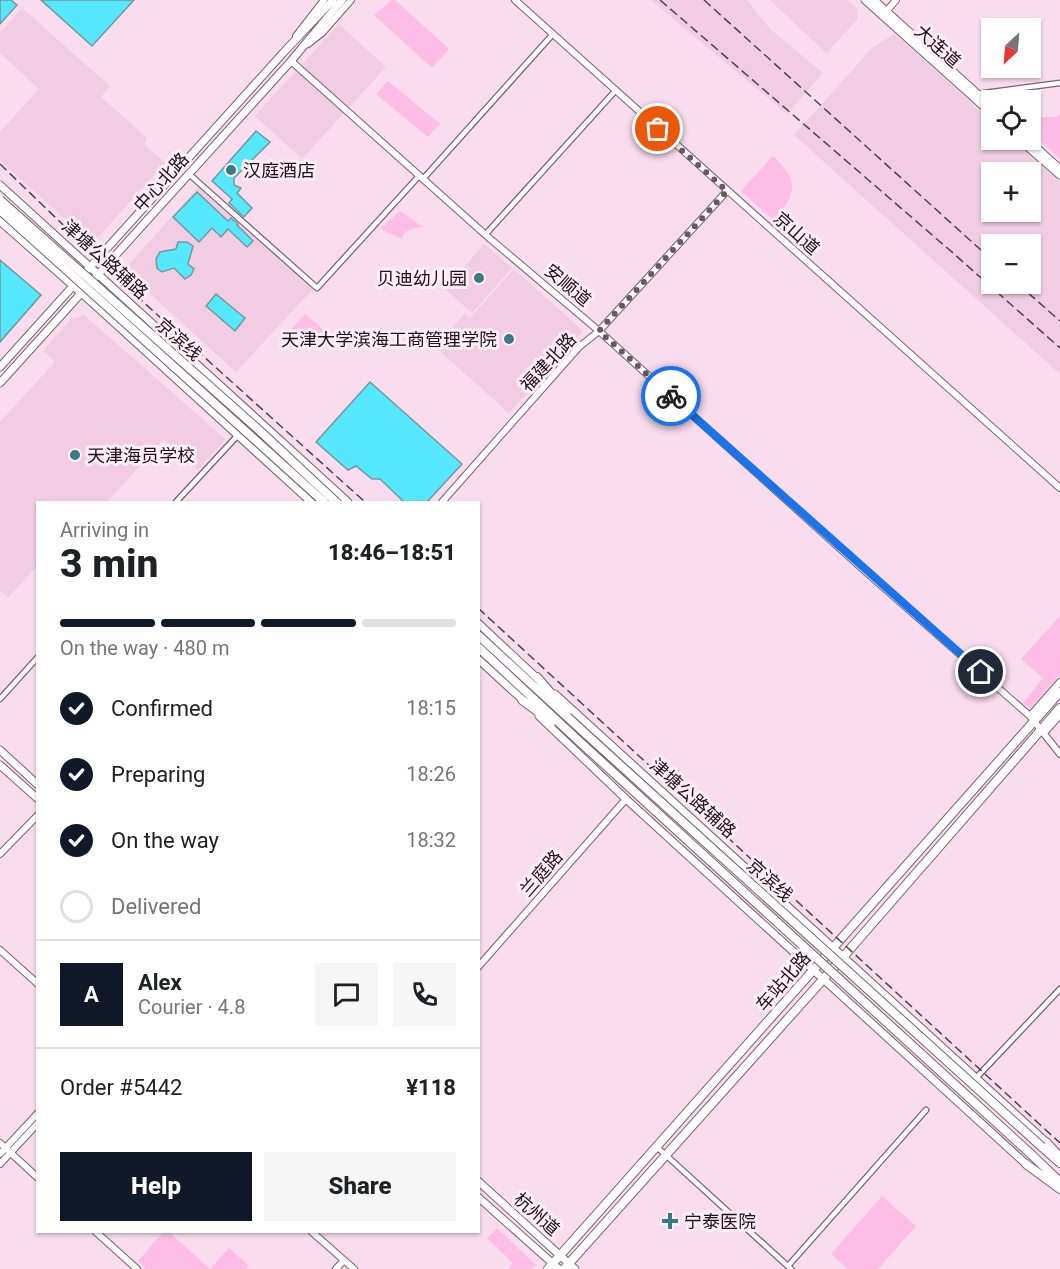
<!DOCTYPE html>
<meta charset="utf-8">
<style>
:root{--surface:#fff;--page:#f6f6f6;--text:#202124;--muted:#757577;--line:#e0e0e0;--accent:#111827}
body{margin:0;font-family:Roboto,"Noto Sans SC",sans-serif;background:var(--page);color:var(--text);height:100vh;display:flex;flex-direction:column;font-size:22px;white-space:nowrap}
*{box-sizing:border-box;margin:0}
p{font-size:20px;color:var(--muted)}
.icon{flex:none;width:33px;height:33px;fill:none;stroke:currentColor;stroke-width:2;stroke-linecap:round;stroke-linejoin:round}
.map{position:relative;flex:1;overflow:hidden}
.sheet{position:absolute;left:36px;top:501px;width:444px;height:732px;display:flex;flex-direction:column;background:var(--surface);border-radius:0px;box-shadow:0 2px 4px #0004}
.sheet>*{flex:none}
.needle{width:39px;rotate:206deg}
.fabs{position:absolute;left:981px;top:18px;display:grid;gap:12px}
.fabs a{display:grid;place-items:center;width:60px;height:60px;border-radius:0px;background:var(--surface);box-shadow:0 2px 4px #0004;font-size:30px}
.pin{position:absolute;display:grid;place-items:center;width:51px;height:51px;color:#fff;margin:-26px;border:3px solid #fff;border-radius:50%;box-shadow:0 2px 6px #0007}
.courier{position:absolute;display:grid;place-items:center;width:60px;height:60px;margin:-30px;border:4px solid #1a73e8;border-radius:50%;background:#fff;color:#222;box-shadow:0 2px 8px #0007}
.headline em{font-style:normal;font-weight:800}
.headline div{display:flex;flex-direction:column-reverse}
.headline{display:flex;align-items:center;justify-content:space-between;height:102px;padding:0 24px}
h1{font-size:39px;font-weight:800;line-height:45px}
.bar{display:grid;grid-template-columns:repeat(4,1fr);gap:9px 6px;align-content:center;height:72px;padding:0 24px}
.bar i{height:8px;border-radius:4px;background:var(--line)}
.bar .on{background:var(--accent)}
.bar p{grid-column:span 4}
.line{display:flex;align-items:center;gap:15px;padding:0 24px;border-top:2px solid var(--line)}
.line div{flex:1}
.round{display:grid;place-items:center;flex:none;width:63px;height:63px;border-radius:0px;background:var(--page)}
ol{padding:0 24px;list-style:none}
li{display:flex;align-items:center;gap:18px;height:66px}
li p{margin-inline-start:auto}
li .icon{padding:6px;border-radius:50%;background:var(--accent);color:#fff;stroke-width:4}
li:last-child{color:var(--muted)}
li i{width:33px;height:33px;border:3px solid var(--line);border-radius:50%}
.action{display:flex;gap:12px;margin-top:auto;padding:12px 24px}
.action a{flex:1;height:69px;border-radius:0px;background:var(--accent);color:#fff;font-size:24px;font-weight:800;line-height:69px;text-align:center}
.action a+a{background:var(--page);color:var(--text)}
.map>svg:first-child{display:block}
.built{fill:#f1cce3;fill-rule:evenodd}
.green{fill:#febde6}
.building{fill:#55e7fb;stroke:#75989e;stroke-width:1.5}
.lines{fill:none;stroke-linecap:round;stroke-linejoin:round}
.minor-casing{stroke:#79606f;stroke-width:7}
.tertiary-casing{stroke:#79606f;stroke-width:8}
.secondary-casing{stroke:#79606f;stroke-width:9}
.primary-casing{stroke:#79606f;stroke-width:10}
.trunk-casing{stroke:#79606f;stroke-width:10}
.minor{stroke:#fff;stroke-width:4.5}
.tertiary{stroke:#fff;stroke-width:6}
.secondary{stroke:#fff;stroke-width:7}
.primary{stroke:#fff;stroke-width:8}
.trunk{stroke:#fff;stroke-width:8}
.rail{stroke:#50424a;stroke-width:1.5;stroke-dasharray:9 4.5;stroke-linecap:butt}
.trunk-bridge-casing{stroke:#79606f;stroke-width:10;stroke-linecap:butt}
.trunk-bridge{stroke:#fff;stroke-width:8}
.done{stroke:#695862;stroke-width:6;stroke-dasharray:0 10.8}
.route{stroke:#1a73e8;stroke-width:8}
.poi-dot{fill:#357c86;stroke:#ffedf7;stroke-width:2}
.labels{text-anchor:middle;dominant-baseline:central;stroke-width:6;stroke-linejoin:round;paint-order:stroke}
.street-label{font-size:18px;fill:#1b1117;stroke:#ffedf7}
.poi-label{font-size:18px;fill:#1b1117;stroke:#ffedf7;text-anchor:start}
</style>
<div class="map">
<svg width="1060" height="1269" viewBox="0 0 1060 1269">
<rect width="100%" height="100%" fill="#f9dced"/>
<!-- built -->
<path class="built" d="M 651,0 L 747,0 L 770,29 L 823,73 L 787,114 Z
M 770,0 L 847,0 L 858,10 L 857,20 L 826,53 Z
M 22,8 L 110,86 L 101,97 L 147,138 L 144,144 L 165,163 L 92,244 L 0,160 L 0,132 L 39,89 L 0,53 L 0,33 Z
M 339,24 L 386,67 L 302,159 L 255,116 Z
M 895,34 L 991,121 L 992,140 L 1012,140 L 1060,182 L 1060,374 L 794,135 L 873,47 ZM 992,172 L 1030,172 L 1030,212 L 992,212 ZM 1030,244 L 1030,284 L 992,284 L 992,244 Z
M 199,186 L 313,289 L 236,372 L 124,270 Z
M 484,244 L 512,268 L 472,313 L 445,289 Z
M 514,269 L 583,331 L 509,413 L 435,347 L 465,313 L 470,318 Z
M 84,315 L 225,439 L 198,470 L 163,440 L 107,502 L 38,502 L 37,566 L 8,598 L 0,590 L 0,422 L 55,362 L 43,351 L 70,320 Z"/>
<!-- green -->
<path class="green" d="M 392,0 L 395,0 L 449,49 L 432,68 L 374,15 Z
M 388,81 L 440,124 L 428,137 L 376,94 Z
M 1060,114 L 1060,159 L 1031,132 L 1030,117 L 1057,117 Z
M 773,156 C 800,182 797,194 773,220 L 741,191 Z
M 400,211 L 423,227 L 414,228 L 405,232 L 402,239 L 380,229 Z
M 305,314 L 331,336 L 309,335 L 303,338 L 291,330 Z
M 1060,616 L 1060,674 L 1030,708 L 1023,703 L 1043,678 L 1021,659 Z
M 882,1196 L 916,1226 L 878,1269 L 848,1269 L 831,1254 Z
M 497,1228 L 536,1265 L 532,1269 L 509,1269 L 513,1263 L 487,1238 Z
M 163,1232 L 169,1232 L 210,1269 L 229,1248 L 249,1266 L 246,1269 L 146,1269 L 138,1261 Z"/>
<!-- building -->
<path class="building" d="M 0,0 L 11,0 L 17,5 L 0,24 Z
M 41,0 L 134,0 L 92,46 Z
M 256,131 L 270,142 L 234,178 L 234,185 L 241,188 L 237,193 L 252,208 L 244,217 L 229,203 L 232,199 L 212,181 Z
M 197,192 L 228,221 L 231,218 L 238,224 L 237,225 L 253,241 L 247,247 L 228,229 L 221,237 L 212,228 L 199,242 L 173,217 Z
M 178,242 L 187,242 L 193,246 L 188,264 L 194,269 L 191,275 L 185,279 L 174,268 L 162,272 L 157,268 L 156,259 L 160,252 L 176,249 Z
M 0,260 L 41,295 L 0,342 Z
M 216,294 L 245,318 L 235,331 L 206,306 Z
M 370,382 L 462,464 L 427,502 L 404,502 L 380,479 L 372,479 L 356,466 L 348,470 L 316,442 Z"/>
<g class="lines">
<defs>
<path id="minor" d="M 977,94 L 1060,83
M 189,174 L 317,288 L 419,176
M 423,179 L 553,34
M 485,235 L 616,90
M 176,502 L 238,435
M 0,699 L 38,657
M 977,1077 L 1060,989
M 657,1147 L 791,1269
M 788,1266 L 926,1110"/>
<path id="tertiary" d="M 515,0 L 1060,488
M 885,13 L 896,0
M 296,36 L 324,0
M 308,44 L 322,33 L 351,0
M 291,61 L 488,237 L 599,331 L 865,571 L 1030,716 L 1060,754
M 442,502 L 579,347 L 599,331 L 727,191
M 1030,716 L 1060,682
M 1044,733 L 1060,715
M 0,854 L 38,815
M 0,950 L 38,984
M 478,967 L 626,799
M 0,1143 L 38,1178
M 0,1154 L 38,1113
M 0,1164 L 38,1123
M 96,1232 L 137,1269
M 312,1232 L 354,1269
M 336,1269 L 344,1260"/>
<path id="secondary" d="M 865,0 L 992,114
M 874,0 L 992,107
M 1020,140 L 1060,175
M 1028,140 L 1060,169
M 0,185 L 348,502
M 0,221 L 97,307 L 311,502
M 0,367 L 283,53 L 333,0
M 0,383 L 291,61 L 342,0
M 478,623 L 540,681
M 478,659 L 525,702
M 555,694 L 1046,1142
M 539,716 L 626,799 L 1026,1164
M 0,750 L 38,785
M 0,765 L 38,799
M 478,1181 L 575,1269
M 478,1197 L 559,1269"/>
<path id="primary" d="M 548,1269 L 1060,692
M 564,1269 L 844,956 L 1060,708"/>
<path id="trunk" d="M 478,635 L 587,735
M 478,647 L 580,742
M 537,677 L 567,712
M 522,700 L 552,722
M 1046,1142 L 1060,1157
M 1042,1147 L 1060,1163
M 1033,1156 L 1060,1182
M 1026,1164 L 1060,1189"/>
</defs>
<!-- minor casing -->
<use href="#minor" class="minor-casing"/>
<!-- tertiary casing -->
<use href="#tertiary" class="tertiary-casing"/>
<!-- secondary casing -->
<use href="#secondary" class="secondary-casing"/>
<!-- primary casing -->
<use href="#primary" class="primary-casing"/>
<!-- trunk casing -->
<use href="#trunk" class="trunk-casing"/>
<!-- minor -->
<use href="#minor" class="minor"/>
<!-- tertiary -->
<use href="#tertiary" class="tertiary"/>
<!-- secondary -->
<use href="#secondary" class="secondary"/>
<!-- primary -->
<use href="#primary" class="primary"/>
<!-- trunk -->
<use href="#trunk" class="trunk"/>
<!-- rail -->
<path class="rail" d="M 660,0 L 953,253 L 1060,348
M 704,0 L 992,260
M 0,164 L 141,300 L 365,502
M 1018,284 L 1060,321
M 478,608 L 1060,1143"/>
<defs>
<path id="trunk-bridge" d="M 0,200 L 260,431 L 336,502
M 0,210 L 324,502
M 587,735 L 1042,1147
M 580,742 L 1033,1156"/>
</defs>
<!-- trunk-bridge casing -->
<use href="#trunk-bridge" class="trunk-bridge-casing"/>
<!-- trunk-bridge -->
<use href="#trunk-bridge" class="trunk-bridge"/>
</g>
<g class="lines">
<!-- done -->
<path class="done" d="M 658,129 L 727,191 L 599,331 L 671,396"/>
<!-- route -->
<path class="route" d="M 671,396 L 981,672"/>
</g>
<!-- markers -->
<g class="poi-dot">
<circle cx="231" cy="170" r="6"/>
<circle cx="479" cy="278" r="6"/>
<circle cx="509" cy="339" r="6"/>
<circle cx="75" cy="455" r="6"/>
<path d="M667 1212h6v6h6v6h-6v6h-6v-6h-6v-6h6z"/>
</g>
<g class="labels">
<!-- street labels -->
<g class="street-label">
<text transform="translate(938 46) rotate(42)">大连道</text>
<text transform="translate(161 182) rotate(-48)">中心北路</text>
<text transform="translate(797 233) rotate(42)">京山道</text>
<text transform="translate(105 259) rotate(42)">津塘公路辅路</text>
<text transform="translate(568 285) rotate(40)">安顺道</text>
<text transform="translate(179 339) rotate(42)">京滨线</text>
<text transform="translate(548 362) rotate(-47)">福建北路</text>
<text transform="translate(693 798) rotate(42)">津塘公路辅路</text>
<text transform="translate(541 873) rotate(-49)">兰庭路</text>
<text transform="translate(770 880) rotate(42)">京滨线</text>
<text transform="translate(783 981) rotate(-49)">车站北路</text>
<text transform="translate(537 1214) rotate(42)">杭州道</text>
</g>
<!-- poi labels -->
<g class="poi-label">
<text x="243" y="170">汉庭酒店</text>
<text x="467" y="278" text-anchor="end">贝迪幼儿园</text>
<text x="497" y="339" text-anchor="end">天津大学滨海工商管理学院</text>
<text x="87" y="455">天津海员学校</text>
<text x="684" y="1221">宁泰医院</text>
</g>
</g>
</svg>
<div class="fabs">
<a><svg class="needle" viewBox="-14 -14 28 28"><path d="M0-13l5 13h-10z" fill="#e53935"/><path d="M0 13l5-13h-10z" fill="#757577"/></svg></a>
<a><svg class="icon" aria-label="locate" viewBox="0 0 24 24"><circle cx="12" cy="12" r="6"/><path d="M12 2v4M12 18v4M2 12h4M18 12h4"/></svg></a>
<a>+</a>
<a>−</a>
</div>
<div class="pin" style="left:658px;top:129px;background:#ea580c"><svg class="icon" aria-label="bag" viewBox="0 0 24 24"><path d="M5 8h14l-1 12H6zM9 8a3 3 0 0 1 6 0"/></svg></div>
<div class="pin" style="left:981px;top:672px;background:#1f2937"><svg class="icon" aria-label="home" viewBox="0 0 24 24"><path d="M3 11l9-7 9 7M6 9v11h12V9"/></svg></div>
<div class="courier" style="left:671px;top:396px"><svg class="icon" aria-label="bike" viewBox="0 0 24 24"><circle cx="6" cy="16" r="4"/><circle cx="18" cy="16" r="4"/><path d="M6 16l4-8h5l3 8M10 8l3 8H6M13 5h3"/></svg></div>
<section class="sheet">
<div class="headline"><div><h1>3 min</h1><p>Arriving in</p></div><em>18:46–18:51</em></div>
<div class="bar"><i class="on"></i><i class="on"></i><i class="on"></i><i></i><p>On the way · 480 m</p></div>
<ol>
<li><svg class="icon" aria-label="check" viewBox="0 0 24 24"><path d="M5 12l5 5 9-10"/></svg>Confirmed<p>18:15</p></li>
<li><svg class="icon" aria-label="check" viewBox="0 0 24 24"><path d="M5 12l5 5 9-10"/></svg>Preparing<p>18:26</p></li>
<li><svg class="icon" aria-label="check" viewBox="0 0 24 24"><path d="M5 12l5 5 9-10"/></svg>On the way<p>18:32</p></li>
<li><i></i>Delivered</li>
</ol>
<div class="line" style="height:108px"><b class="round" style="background:var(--accent);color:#fff">A</b><div><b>Alex</b><p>Courier · 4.8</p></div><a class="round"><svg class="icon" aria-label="chat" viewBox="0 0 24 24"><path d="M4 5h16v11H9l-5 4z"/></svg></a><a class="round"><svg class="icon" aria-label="phone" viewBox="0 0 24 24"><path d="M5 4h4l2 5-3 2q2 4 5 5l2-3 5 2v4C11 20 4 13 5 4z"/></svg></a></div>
<div class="line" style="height:78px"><div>Order #5442</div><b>¥118</b></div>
<div class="action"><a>Help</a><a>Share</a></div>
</section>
</div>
